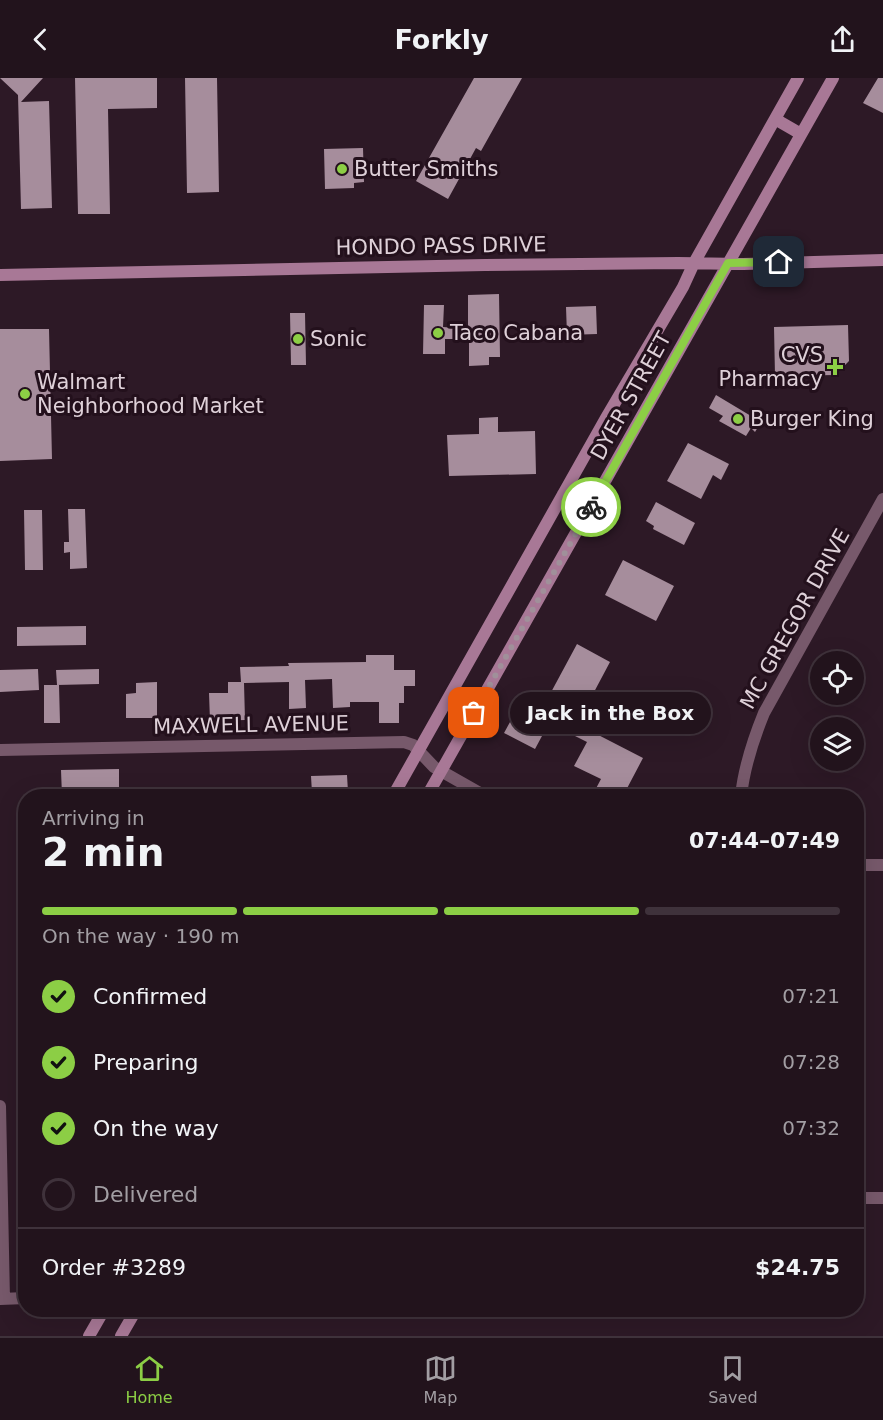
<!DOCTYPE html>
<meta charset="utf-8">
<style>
:root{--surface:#22131c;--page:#2a1c25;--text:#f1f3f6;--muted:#a29ea3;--line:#3f323b;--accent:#8cce45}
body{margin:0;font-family:"DejaVu Sans",sans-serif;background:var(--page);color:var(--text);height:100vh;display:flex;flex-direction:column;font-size:22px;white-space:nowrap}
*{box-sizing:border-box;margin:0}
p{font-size:20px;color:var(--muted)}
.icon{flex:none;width:33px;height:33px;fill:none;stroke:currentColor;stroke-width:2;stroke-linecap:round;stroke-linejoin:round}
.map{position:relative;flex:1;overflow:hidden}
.side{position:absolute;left:18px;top:711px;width:846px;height:528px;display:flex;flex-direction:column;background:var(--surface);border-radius:24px;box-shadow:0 6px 24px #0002,0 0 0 2px var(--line)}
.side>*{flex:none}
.buttons{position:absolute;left:810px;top:573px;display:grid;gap:12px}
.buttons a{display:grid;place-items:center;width:54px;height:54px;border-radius:50%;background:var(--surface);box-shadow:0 6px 24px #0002,0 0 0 2px var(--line);font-size:30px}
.pin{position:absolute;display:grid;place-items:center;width:51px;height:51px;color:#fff;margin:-26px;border-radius:12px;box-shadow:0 3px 9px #0006}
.courier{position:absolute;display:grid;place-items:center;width:60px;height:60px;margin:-30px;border:4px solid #8cce45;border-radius:50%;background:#fff;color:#222;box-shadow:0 2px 8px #0007}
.bubble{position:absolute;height:42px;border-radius:21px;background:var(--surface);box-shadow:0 6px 24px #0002,0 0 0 2px var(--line);font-size:20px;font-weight:600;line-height:42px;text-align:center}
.overview em{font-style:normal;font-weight:600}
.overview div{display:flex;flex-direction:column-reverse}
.overview{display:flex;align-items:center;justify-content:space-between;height:102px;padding:0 24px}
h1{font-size:39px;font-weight:600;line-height:45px}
.bar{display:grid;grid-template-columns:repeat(4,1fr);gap:9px 6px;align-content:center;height:72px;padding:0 24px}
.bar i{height:8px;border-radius:4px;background:var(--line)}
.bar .active{background:var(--accent)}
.bar p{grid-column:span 4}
.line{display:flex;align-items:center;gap:15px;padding:0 24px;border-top:2px solid var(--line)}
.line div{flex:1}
ol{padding:0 24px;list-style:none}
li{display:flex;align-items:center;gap:18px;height:66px}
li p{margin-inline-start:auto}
li .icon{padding:6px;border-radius:50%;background:var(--accent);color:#111;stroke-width:4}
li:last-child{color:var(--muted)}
li i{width:33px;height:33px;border:3px solid var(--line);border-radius:50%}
header{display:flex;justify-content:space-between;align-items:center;height:78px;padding:0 24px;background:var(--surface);font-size:27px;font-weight:600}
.menu{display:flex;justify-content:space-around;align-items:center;height:84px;border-top:2px solid var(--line);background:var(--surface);font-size:16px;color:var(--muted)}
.menu a{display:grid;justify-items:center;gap:3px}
.menu .active{color:var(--accent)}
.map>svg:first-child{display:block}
.building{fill:#a68d9c}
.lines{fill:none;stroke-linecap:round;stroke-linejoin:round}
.minor{stroke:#77596b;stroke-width:12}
.secondary{stroke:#a87896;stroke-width:12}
.done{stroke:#a0909a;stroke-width:6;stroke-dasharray:0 10.8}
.route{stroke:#8cce45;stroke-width:8}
.poi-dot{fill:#8cce45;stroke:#23101c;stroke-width:2}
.labels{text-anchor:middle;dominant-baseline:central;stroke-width:6;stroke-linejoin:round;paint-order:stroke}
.poi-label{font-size:21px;fill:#ded0d8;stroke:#23101c;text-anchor:start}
.street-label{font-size:21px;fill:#ded0d8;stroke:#23101c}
</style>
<header><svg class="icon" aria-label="back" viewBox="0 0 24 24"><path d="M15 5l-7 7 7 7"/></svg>Forkly<svg class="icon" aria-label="share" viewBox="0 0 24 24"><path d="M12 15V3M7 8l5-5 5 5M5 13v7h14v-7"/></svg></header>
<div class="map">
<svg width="883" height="1258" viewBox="0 0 883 1258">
<rect width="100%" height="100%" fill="#2d1926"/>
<!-- building -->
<path class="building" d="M 0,0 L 43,0 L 21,24 L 49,23 L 52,130 L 21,131 L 18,17 Z
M 75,0 L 157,0 L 157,30 L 108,31 L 110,136 L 78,136 Z
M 185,0 L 217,0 L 219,114 L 187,115 Z
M 474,0 L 522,0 L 481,73 L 476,70 L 448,121 L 416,103 Z
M 878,0 L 883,0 L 883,35 L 863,25 Z
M 363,70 L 364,104 L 354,105 L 354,110 L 325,111 L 324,71 Z
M 499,216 L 500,279 L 489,279 L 489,287 L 469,288 L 469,261 L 445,261 L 445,276 L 423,276 L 424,227 L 444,227 L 443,249 L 468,251 L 468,217 Z
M 596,228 L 597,256 L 567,257 L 566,229 Z
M 290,235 L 305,235 L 306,287 L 291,287 Z
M 848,247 L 849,283 L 835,297 L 775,298 L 774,249 Z
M 0,251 L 49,251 L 52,381 L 0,383 Z
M 716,317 L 761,344 L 755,354 L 751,350 L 746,358 L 719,343 L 723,338 L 709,330 Z
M 498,339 L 498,354 L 535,353 L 536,396 L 449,398 L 447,357 L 479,356 L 479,340 Z
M 688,365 L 729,386 L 721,402 L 713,397 L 701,421 L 667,403 Z
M 656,424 L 695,445 L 684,467 L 653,451 L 654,448 L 646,443 Z
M 68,431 L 85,431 L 87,490 L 70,491 L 70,474 L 64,475 L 64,464 L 69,464 Z
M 24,432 L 42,432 L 43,492 L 25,492 Z
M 623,482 L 674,508 L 656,543 L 605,517 Z
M 86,548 L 86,567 L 17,568 L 17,549 Z
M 577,566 L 610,584 L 577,646 L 643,680 L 623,718 L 592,718 L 601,701 L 574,688 L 587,664 L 549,645 L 535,671 L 504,655 L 516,633 L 535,644 Z
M 366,577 L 394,577 L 394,592 L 415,592 L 415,608 L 404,608 L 404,625 L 399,625 L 399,645 L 379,645 L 379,624 L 350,624 L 350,629 L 333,630 L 332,601 L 305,602 L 306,630 L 289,631 L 289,604 L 244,605 L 245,642 L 210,643 L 209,615 L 228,615 L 228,604 L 241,604 L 240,589 L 289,588 L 288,585 L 366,584 Z
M 38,591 L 39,612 L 0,614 L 0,592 Z
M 99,591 L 99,606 L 57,607 L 56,592 Z
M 157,604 L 157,640 L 126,640 L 126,616 L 136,615 L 136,605 Z
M 44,607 L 59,607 L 60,645 L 44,645 Z
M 119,691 L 119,718 L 62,718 L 61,692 Z
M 347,697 L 348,714 L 312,715 L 311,698 Z"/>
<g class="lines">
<!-- minor -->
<path class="minor" d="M 0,672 L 404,664 L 413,667 L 434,689 L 485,718
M 741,718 C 744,690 753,662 764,635 L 883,421
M 856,787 L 883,787
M 0,1028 L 4,1221
M 856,1120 L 883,1120
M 0,1221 L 26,1220"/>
<!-- secondary -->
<path class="secondary" d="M 775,41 L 801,56
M 0,197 L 485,187 L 678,185 L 743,186 L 883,182
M 563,416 L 589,431
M 393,718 L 606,340 L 683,209 L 694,185 L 798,0
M 427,718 L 833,0
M 89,1258 L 104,1232
M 121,1258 L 136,1232"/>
</g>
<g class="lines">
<!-- done -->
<path class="done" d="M 474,635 L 591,429"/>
<!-- route -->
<path class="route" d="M 591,429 L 728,185 L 779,184"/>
</g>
<!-- markers -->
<g class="poi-dot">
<circle cx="342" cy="91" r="6"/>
<circle cx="438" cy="255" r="6"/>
<circle cx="298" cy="261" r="6"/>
<path d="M832 280h6v6h6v6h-6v6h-6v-6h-6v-6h6z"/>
<circle cx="25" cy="316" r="6"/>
<circle cx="738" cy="341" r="6"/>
</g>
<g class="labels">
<!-- poi labels -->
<g class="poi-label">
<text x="354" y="91">Butter Smiths</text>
<text x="450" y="255">Taco Cabana</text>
<text x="310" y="261">Sonic</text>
<text x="823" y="277" text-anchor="end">CVS<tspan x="823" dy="24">Pharmacy</tspan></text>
<text x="37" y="304">Walmart<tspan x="37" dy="24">Neighborhood Market</tspan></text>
<text x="750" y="341">Burger King</text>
</g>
<!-- street labels -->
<g class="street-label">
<text transform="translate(441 168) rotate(-1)">HONDO PASS DRIVE</text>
<text transform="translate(631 318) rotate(-61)">DYER STREET</text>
<text transform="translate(795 541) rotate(-61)">MC GREGOR DRIVE</text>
<text transform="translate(251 647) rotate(-1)">MAXWELL AVENUE</text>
</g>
</g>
</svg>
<div class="buttons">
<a><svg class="icon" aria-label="locate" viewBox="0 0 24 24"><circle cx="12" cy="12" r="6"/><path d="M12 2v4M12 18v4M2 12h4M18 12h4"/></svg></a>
<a><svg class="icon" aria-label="layers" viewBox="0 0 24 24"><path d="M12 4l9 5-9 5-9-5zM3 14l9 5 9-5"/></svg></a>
</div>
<div class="pin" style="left:474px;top:635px;background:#ea580c"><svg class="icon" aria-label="bag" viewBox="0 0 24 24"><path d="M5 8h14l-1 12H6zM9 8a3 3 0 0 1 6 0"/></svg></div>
<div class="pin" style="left:779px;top:184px;background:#1f2937"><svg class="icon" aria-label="home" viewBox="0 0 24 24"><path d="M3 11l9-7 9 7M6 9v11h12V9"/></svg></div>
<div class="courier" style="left:591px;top:429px"><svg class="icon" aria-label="bike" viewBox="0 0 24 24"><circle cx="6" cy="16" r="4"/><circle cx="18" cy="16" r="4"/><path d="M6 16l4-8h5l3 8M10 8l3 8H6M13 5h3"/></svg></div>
<div class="bubble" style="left:510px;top:614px;width:201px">Jack in the Box</div>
<section class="side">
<div class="overview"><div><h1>2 min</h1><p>Arriving in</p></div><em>07:44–07:49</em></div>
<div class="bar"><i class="active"></i><i class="active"></i><i class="active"></i><i></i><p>On the way · 190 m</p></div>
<ol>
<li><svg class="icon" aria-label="check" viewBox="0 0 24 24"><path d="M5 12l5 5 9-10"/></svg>Confirmed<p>07:21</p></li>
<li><svg class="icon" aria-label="check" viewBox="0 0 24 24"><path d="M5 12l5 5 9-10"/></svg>Preparing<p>07:28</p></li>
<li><svg class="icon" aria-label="check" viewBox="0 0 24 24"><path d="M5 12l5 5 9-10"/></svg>On the way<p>07:32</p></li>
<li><i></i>Delivered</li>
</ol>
<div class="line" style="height:78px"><div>Order #3289</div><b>$24.75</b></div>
</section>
</div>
<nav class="menu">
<a class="active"><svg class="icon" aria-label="home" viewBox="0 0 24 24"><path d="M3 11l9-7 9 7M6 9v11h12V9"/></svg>Home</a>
<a><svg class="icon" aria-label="map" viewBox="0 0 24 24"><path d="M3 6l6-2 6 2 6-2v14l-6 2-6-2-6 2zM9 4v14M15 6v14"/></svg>Map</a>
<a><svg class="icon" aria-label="saved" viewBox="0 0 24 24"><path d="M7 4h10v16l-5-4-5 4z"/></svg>Saved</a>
</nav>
